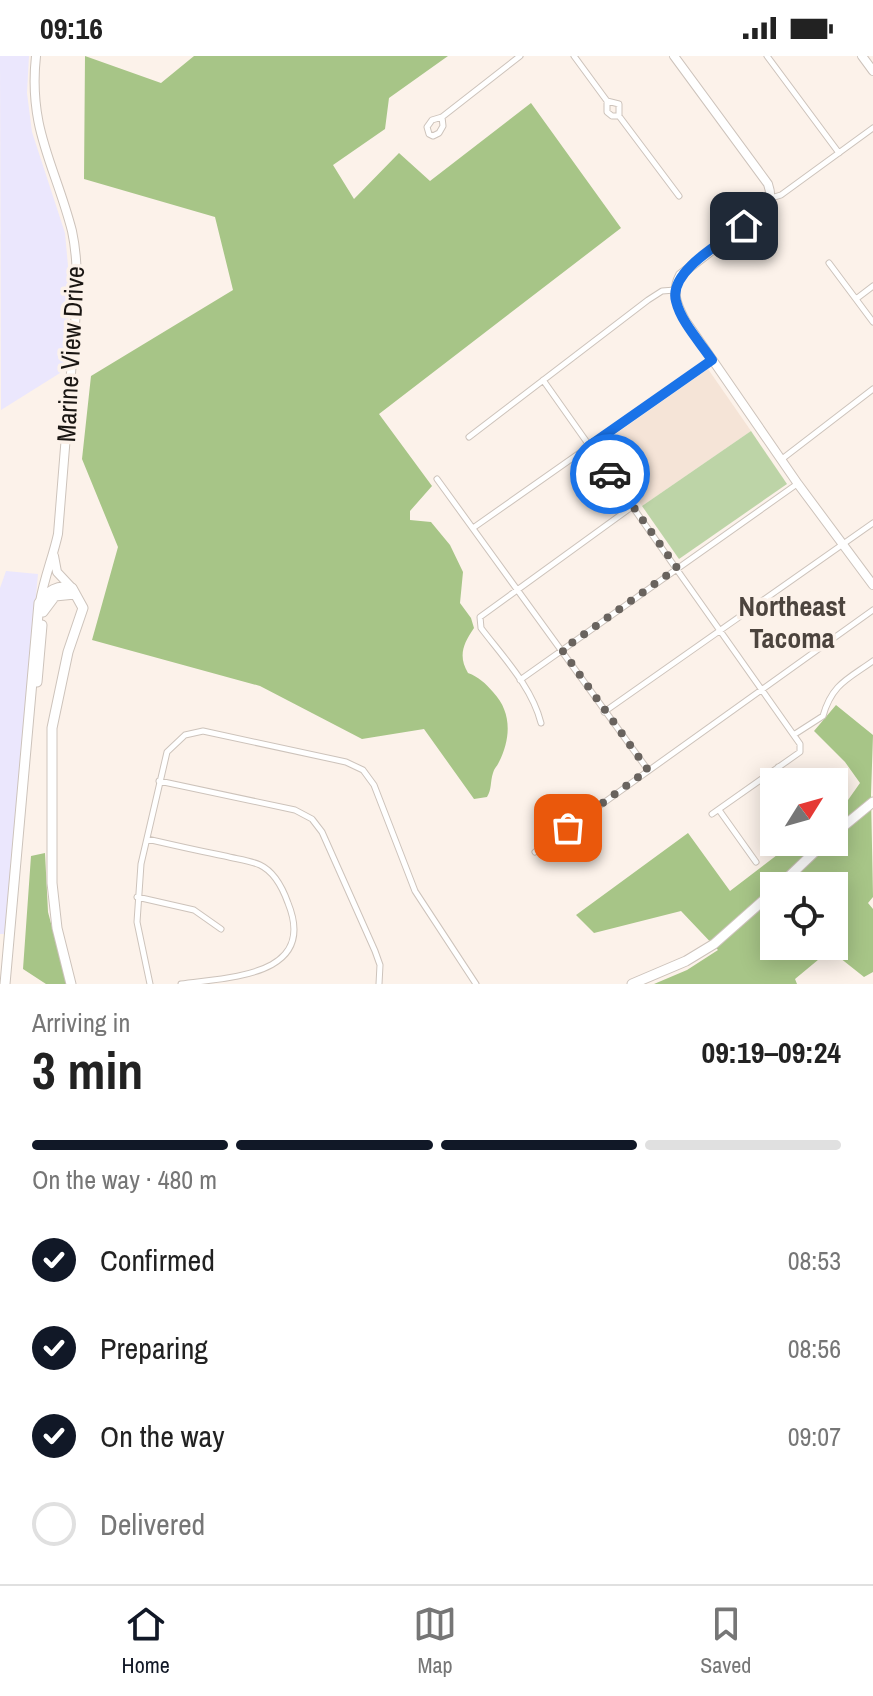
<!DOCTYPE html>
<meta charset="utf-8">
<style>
:root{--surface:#fff;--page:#f2f2f2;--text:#222;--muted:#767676;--line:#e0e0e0;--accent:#111827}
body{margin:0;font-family:"Archivo Narrow",sans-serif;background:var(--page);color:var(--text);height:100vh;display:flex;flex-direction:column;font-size:30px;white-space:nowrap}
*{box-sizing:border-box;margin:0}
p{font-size:26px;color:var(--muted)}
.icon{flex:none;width:44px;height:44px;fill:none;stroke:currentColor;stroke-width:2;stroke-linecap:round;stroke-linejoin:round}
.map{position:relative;height:928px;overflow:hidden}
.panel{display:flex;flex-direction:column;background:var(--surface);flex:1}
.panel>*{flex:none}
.needle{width:52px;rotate:53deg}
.controls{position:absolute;left:760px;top:712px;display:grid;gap:16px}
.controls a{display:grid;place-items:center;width:88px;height:88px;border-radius:0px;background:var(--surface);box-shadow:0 4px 20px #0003;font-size:40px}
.pin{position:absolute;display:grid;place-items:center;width:68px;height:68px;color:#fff;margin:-34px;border-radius:16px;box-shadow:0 4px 12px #0006}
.courier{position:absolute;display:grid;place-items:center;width:80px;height:80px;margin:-40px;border:6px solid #1a73e8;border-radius:50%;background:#fff;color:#222;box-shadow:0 2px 10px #0007}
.head em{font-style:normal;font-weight:700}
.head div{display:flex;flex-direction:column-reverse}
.head{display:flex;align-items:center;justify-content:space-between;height:136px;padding:0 32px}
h1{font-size:52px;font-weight:700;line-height:60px}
.bar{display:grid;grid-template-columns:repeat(4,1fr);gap:12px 8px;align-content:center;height:96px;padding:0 32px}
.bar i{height:10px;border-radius:6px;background:var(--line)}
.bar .on{background:var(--accent)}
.bar p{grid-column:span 4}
ol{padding:0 32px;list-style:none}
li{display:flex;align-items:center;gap:24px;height:88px}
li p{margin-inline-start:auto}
li .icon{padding:8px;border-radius:50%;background:var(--accent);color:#fff;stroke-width:4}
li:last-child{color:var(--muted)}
li i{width:44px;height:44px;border:4px solid var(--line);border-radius:50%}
.status{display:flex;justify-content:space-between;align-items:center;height:56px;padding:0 40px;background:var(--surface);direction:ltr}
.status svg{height:22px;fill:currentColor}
.dock{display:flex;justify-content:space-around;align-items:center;height:112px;border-top:2px solid var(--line);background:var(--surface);font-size:22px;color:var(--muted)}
.dock a{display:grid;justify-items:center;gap:4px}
.dock .on{color:var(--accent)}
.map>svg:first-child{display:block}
.built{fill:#f5e4d7}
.industrial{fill:#ebe7fd}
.green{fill:#bdd4a7}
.forest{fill:#a7c587;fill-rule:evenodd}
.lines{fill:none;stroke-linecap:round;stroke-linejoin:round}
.street-casing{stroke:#cdc3bb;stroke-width:7}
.secondary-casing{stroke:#cdc3bb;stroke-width:10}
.primary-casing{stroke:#cdc3bb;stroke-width:11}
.street{stroke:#fff;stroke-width:5}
.secondary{stroke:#fff;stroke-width:8}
.primary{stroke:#fff;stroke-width:9}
.done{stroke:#69635e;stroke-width:8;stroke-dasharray:0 14.4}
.route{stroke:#1a73e8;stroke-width:10}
.labels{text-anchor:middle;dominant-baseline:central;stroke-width:7;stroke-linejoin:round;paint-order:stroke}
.street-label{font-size:26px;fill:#1a1613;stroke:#fcf2ea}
.neighbourhood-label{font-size:28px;font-weight:bold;fill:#4c443e;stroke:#fcf2ea}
</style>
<div class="status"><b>09:16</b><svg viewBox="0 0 49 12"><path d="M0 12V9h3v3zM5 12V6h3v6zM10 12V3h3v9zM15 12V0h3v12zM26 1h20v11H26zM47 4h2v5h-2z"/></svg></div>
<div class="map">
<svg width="873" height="928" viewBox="0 0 873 928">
<rect width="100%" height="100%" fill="#fcf2ea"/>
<!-- built -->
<path class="built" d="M 708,313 L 751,375 L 642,450 L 600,389 Z"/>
<!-- industrial -->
<path class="industrial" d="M 0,0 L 29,0 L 27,37 L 32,76 L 65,177 L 69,221 L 68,312 L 1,354 Z
M 6,515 L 38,518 L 5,878 L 0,878 L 0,532 Z"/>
<!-- green -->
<path class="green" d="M 751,375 L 787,428 L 679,503 L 642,450 Z"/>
<!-- forest -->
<path class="forest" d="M 85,0 L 161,27 L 194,0 L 448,0 L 389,42 L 385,73 L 333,109 L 354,143 L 399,97 L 430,125 L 531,47 L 621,172 L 379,358 L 432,430 L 410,455 L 410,464 L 431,466 L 450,489 L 463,516 L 460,547 L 471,562 L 474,572 C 463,588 458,600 468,617 C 479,621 485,627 493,636 C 512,656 511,682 499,706 C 496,712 495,711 493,717 C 490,726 492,733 487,741 L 474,743 L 424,673 L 362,683 L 260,630 L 92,584 L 118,491 L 82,403 L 91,320 L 233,234 L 215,161 L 84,123 Z
M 836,649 L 873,679 L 871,739 L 873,841 L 868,847 L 873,853 L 873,916 L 864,921 L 830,894 L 795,923 L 797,928 L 654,928 L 687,914 L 718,894 L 681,855 L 594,877 L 576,859 L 688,777 L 730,835 L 794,786 L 834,786 L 834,755 L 848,744 L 860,727 L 845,706 L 814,675 ZM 774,830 L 834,830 L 834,890 L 774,890 Z
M 45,797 L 48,856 L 67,928 L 46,928 L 23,913 L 31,800 Z"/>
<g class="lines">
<defs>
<path id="street" d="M 574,0 L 607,45 L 619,48 L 619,60 L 612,60 L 607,56 L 607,45
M 767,0 L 839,97
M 619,60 L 679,140
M 442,61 L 443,70 L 439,77 L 433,80 L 429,78 L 427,71 L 432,64 L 442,61 L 520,0
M 771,142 L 781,139 L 873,72
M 829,207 L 873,266
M 856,243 L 873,230
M 543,324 L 800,688 L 800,696 L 712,758
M 469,381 L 648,244 L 662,235 L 675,234
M 782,403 L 873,333
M 437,423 L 648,714
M 473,472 L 712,304
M 520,624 L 797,428
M 604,656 L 873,467
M 541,667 C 532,631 503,601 481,572 L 480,561 L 633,450
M 795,678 L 823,660 C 832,628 848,623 873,605
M 778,711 L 788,726
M 159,725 L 295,754 L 312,763 L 322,776 L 375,895 L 380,909 L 379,928
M 719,754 L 756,806
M 147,783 C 173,789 199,795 225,800 C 236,803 249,804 260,809 C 275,816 283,833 288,847 C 318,921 228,921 181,928
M 535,796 L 873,554
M 137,841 L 194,854 L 221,873
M 150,928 L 137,866 L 141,808 L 167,696 L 185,679 L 203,675 L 346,706 L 363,714 L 374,729 L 415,835 L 476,928"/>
<path id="secondary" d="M 36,0 C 28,73 55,109 72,175 C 77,198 77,220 77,243 L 58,478 C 53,501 44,522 40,546
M 674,0 L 768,128 C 772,140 771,146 762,156 L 680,219 C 671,236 677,249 685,264 L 798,428 L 873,529
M 862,0 L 873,15
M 54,500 L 57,516 L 72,532"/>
<path id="primary" d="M 43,556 L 55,540 L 75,538
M 37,626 L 42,569
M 834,778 L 873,746
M 779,830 L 825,786
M 5,928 L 39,547 C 48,535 57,528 72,532 L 83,552 L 68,596 L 52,672 L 52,827 L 57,872 L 71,928
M 632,928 L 686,905 L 714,888 L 774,835"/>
</defs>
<!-- street casing -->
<use href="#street" class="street-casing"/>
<!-- secondary casing -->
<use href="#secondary" class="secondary-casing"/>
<!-- primary casing -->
<use href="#primary" class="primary-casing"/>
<!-- street -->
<use href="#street" class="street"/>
<!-- secondary -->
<use href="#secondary" class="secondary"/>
<!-- primary -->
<use href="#primary" class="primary"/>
</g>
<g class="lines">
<!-- done -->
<path class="done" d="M 568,772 L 648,714 L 562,594 L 677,512 L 610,418"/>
<!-- route -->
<path class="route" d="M 610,418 L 589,390 L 712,304 C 700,286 681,266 676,245 C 668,215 723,186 744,170"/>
</g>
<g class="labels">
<!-- street labels -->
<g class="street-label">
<text transform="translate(70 298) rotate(-87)">Marine View Drive</text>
</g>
<!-- neighbourhood labels -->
<g class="neighbourhood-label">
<text x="792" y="550">Northeast<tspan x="792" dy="32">Tacoma</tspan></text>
</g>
</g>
</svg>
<div class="controls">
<a><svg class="needle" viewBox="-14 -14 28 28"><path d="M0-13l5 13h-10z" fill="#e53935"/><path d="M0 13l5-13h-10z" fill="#767676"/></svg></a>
<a><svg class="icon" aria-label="locate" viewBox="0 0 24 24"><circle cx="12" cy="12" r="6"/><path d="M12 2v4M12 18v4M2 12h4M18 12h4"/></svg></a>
</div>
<div class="pin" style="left:568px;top:772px;background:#ea580c"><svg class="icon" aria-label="bag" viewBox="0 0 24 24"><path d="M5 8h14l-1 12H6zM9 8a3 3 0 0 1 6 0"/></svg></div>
<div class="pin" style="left:744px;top:170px;background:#1f2937"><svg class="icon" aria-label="home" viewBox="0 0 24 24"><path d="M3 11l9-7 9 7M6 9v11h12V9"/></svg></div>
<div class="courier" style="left:610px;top:418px"><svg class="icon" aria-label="car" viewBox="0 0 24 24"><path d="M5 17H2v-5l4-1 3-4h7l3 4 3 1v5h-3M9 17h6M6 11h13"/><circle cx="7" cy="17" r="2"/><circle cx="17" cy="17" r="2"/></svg></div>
</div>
<section class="panel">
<div class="head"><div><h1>3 min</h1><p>Arriving in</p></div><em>09:19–09:24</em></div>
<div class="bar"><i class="on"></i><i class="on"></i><i class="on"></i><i></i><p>On the way · 480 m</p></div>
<ol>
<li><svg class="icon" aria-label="check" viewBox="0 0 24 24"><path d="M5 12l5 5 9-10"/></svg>Confirmed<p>08:53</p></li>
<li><svg class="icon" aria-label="check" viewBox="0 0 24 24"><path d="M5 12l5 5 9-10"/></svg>Preparing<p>08:56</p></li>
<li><svg class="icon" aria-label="check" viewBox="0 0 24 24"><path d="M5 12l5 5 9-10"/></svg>On the way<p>09:07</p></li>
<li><i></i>Delivered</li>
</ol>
</section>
<nav class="dock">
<a class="on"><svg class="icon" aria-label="home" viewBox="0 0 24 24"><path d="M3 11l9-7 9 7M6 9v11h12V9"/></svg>Home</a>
<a><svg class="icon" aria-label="map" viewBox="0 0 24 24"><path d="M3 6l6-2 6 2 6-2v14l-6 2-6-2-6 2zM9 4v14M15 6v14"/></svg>Map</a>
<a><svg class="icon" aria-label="saved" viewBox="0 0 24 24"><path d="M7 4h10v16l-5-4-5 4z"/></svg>Saved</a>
</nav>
